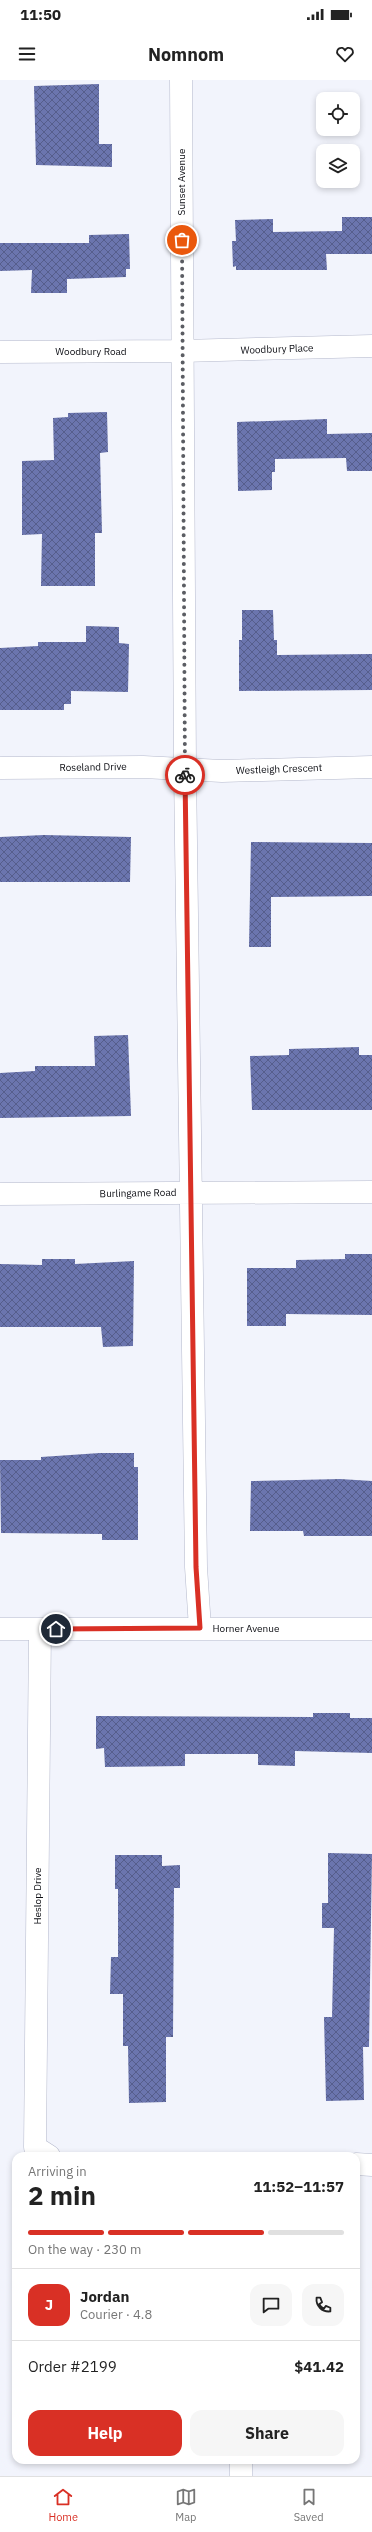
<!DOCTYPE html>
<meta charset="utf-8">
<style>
:root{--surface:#fff;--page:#f6f6f6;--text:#222;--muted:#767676;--line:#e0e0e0;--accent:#d93025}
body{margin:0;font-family:"IBM Plex Sans",sans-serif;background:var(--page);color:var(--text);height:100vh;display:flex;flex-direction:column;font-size:15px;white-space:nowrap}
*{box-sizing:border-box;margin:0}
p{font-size:13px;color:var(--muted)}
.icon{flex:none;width:22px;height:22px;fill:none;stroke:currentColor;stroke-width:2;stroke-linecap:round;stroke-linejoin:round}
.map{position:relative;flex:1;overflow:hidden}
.sheet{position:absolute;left:12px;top:2072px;width:348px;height:312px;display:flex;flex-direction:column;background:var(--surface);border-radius:12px;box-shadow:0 2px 6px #0003}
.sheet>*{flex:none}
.buttons{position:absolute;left:316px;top:12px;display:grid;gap:8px}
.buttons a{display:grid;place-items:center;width:44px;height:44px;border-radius:8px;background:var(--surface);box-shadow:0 2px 6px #0003;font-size:20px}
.pin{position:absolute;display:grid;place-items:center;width:34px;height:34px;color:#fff;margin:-17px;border:2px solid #fff;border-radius:50%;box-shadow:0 1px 4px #0007}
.courier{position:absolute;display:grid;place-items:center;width:40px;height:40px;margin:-20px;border:3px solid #d93025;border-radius:50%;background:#fff;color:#222;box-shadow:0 1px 5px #0007}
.headline em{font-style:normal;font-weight:800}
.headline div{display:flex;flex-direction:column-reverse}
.headline{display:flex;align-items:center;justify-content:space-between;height:68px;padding:0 16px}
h1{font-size:26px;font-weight:800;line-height:30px}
.bar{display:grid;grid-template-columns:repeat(4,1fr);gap:6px 4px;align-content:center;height:48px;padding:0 16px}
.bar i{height:5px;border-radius:3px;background:var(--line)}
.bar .selected{background:var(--accent)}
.bar p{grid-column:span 4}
.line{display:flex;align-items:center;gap:10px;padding:0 16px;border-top:1px solid var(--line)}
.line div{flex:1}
.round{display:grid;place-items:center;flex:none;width:42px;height:42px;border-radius:12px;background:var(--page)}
.action{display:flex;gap:8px;margin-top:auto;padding:8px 16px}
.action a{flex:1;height:46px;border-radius:12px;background:var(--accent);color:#fff;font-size:16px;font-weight:800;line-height:46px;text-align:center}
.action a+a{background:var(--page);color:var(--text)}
.status{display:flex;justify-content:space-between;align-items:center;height:28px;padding:0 20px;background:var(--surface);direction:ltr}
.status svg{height:11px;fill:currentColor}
header{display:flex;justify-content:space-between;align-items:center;height:52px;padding:0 16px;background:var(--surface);font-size:18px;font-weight:800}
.dock{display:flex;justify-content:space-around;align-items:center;height:56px;border-top:1px solid var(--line);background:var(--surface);font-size:11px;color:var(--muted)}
.dock a{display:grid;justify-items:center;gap:2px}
.dock .selected{color:var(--accent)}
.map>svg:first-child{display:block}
.building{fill:url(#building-cross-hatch)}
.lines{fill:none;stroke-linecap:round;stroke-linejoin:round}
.minor-casing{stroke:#b5b9cc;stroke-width:23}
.minor{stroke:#fff;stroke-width:22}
.done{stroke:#5b5d63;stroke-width:4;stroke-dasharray:0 7.2}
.route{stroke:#d93025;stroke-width:5}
.labels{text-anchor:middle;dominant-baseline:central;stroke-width:3;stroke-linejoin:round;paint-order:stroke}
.street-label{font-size:10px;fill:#0a0b11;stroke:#fff}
</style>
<div class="status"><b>11:50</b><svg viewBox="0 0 49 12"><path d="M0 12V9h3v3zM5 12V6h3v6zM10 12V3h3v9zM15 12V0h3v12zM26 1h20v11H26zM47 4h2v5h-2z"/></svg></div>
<header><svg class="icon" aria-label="menu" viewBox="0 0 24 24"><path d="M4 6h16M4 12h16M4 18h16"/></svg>Nomnom<svg class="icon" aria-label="heart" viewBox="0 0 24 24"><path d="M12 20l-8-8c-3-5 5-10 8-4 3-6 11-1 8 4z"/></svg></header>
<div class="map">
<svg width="372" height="2396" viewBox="0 0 372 2396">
<defs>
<pattern id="building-cross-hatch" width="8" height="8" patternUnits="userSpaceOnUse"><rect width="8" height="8" fill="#6b75ae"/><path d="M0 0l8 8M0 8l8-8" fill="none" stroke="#565e8c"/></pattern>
</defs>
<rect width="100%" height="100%" fill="#f2f4fc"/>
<!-- building -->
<path class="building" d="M 99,4 L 99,64 L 112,64 L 112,87 L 36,85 L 34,6 Z
M 342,137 L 372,137 L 372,174 L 326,174 L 327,190 L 236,190 L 236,186 L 233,187 L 232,161 L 236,161 L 235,140 L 273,139 L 273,152 L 342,151 Z
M 129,154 L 130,189 L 126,189 L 126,197 L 67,199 L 67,213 L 31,213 L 32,190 L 0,191 L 0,163 L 89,163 L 89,155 Z
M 107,332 L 108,372 L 100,373 L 102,453 L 95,453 L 95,506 L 41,506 L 42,454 L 22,455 L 22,381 L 54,380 L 53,338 L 68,337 L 68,333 Z
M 327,339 L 327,354 L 372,353 L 372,391 L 347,391 L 346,378 L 275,379 L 275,392 L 272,392 L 272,410 L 238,411 L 237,342 Z
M 242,530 L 273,530 L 274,560 L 277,560 L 277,575 L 372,574 L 372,610 L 239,611 L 239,560 L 242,560 Z
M 86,546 L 119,547 L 119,563 L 129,564 L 128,612 L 71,611 L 71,624 L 64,624 L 64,630 L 0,630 L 0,568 L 38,566 L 38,562 L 86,562 Z
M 44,755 L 131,757 L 130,802 L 0,802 L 0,757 Z
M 251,762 L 372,763 L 372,816 L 271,817 L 271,867 L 249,867 Z
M 128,955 L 131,1036 L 0,1038 L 0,993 L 35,991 L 35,986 L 95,986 L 94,956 Z
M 359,967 L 359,975 L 372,975 L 372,1030 L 252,1030 L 250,976 L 289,975 L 289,969 Z
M 345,1174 L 372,1174 L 372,1235 L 286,1234 L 286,1246 L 247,1246 L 247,1188 L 296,1188 L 296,1180 L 345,1179 Z
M 42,1179 L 75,1179 L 75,1184 L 134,1181 L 133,1266 L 103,1267 L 101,1247 L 0,1247 L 0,1184 L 42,1185 Z
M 100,1373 L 134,1373 L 134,1387 L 138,1387 L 138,1460 L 102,1460 L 102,1454 L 1,1453 L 0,1380 L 41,1380 L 41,1377 Z
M 340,1399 L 372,1401 L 372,1456 L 304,1456 L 303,1451 L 250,1451 L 251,1401 Z
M 313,1633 L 350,1633 L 350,1638 L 372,1638 L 372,1673 L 295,1671 L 295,1686 L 258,1685 L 258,1674 L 185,1674 L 185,1686 L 105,1687 L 104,1668 L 96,1669 L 96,1636 L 313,1637 Z
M 328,1773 L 372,1774 L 369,1967 L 363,1967 L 364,2020 L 326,2021 L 324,1937 L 332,1937 L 334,1848 L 322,1848 L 322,1823 L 328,1823 Z
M 115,1775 L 162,1775 L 162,1786 L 180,1785 L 180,1808 L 174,1808 L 173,1957 L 166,1957 L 166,2022 L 129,2023 L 128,1966 L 123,1966 L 123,1914 L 110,1914 L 111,1877 L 118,1877 L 118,1809 L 115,1809 Z"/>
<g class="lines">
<defs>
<path id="minor" d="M 181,0 L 185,690 L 196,1487 L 200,1548
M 0,272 L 182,271 L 372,266
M 0,688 L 143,687 L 222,691 L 372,687
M 0,1114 L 372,1112
M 0,1549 L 372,1549
M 40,1549 L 35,2067 L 49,2076
M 356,2084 L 372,2085
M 241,2380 L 241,2396"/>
</defs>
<!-- minor casing -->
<use href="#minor" class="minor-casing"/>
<!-- minor -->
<use href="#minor" class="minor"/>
</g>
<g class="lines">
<!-- done -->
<path class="done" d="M 182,160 L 185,695"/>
<!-- route -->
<path class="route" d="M 56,1549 L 200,1548 L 196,1487 L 185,695"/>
</g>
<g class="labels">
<!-- street labels -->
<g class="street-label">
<text transform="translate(181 102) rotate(-90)">Sunset Avenue</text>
<text transform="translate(277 269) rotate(-2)">Woodbury Place</text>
<text x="91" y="271">Woodbury Road</text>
<text transform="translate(93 687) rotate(-1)">Roseland Drive</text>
<text transform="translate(279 689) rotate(-2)">Westleigh Crescent</text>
<text transform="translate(138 1113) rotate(-1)">Burlingame Road</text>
<text x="246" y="1548">Horner Avenue</text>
<text transform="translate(37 1816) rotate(-90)">Heslop Drive</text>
</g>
</g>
</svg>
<div class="buttons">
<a><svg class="icon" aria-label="locate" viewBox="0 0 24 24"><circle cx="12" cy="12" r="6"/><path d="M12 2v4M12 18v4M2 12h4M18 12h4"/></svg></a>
<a><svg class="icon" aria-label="layers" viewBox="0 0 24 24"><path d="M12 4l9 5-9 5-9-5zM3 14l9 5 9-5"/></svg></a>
</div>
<div class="pin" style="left:182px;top:160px;background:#ea580c"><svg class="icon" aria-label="bag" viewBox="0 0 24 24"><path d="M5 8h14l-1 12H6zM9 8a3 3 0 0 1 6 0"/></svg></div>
<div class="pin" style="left:56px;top:1549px;background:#1f2937"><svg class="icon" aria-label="home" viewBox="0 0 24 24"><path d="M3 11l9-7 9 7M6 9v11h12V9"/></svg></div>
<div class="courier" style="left:185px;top:695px"><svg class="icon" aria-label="bike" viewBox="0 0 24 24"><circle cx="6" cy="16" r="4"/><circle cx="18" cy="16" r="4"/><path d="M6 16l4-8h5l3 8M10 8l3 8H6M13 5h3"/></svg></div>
<section class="sheet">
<div class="headline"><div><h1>2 min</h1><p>Arriving in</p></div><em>11:52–11:57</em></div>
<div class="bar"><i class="selected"></i><i class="selected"></i><i class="selected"></i><i></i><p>On the way · 230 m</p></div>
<div class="line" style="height:72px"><b class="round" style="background:var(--accent);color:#fff">J</b><div><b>Jordan</b><p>Courier · 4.8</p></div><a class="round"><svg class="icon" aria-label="chat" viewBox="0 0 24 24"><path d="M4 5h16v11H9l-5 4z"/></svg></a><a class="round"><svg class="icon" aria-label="phone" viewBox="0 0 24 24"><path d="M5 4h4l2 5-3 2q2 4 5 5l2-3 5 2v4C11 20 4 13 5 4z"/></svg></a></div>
<div class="line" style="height:52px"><div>Order #2199</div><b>$41.42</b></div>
<div class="action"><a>Help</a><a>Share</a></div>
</section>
</div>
<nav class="dock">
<a class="selected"><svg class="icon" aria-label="home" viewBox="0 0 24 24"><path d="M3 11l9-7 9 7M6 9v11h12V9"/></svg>Home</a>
<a><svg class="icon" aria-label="map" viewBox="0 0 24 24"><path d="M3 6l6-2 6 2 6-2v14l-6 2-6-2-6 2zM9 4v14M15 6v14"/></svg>Map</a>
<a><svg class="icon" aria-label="saved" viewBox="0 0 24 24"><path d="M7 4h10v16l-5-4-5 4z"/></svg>Saved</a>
</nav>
